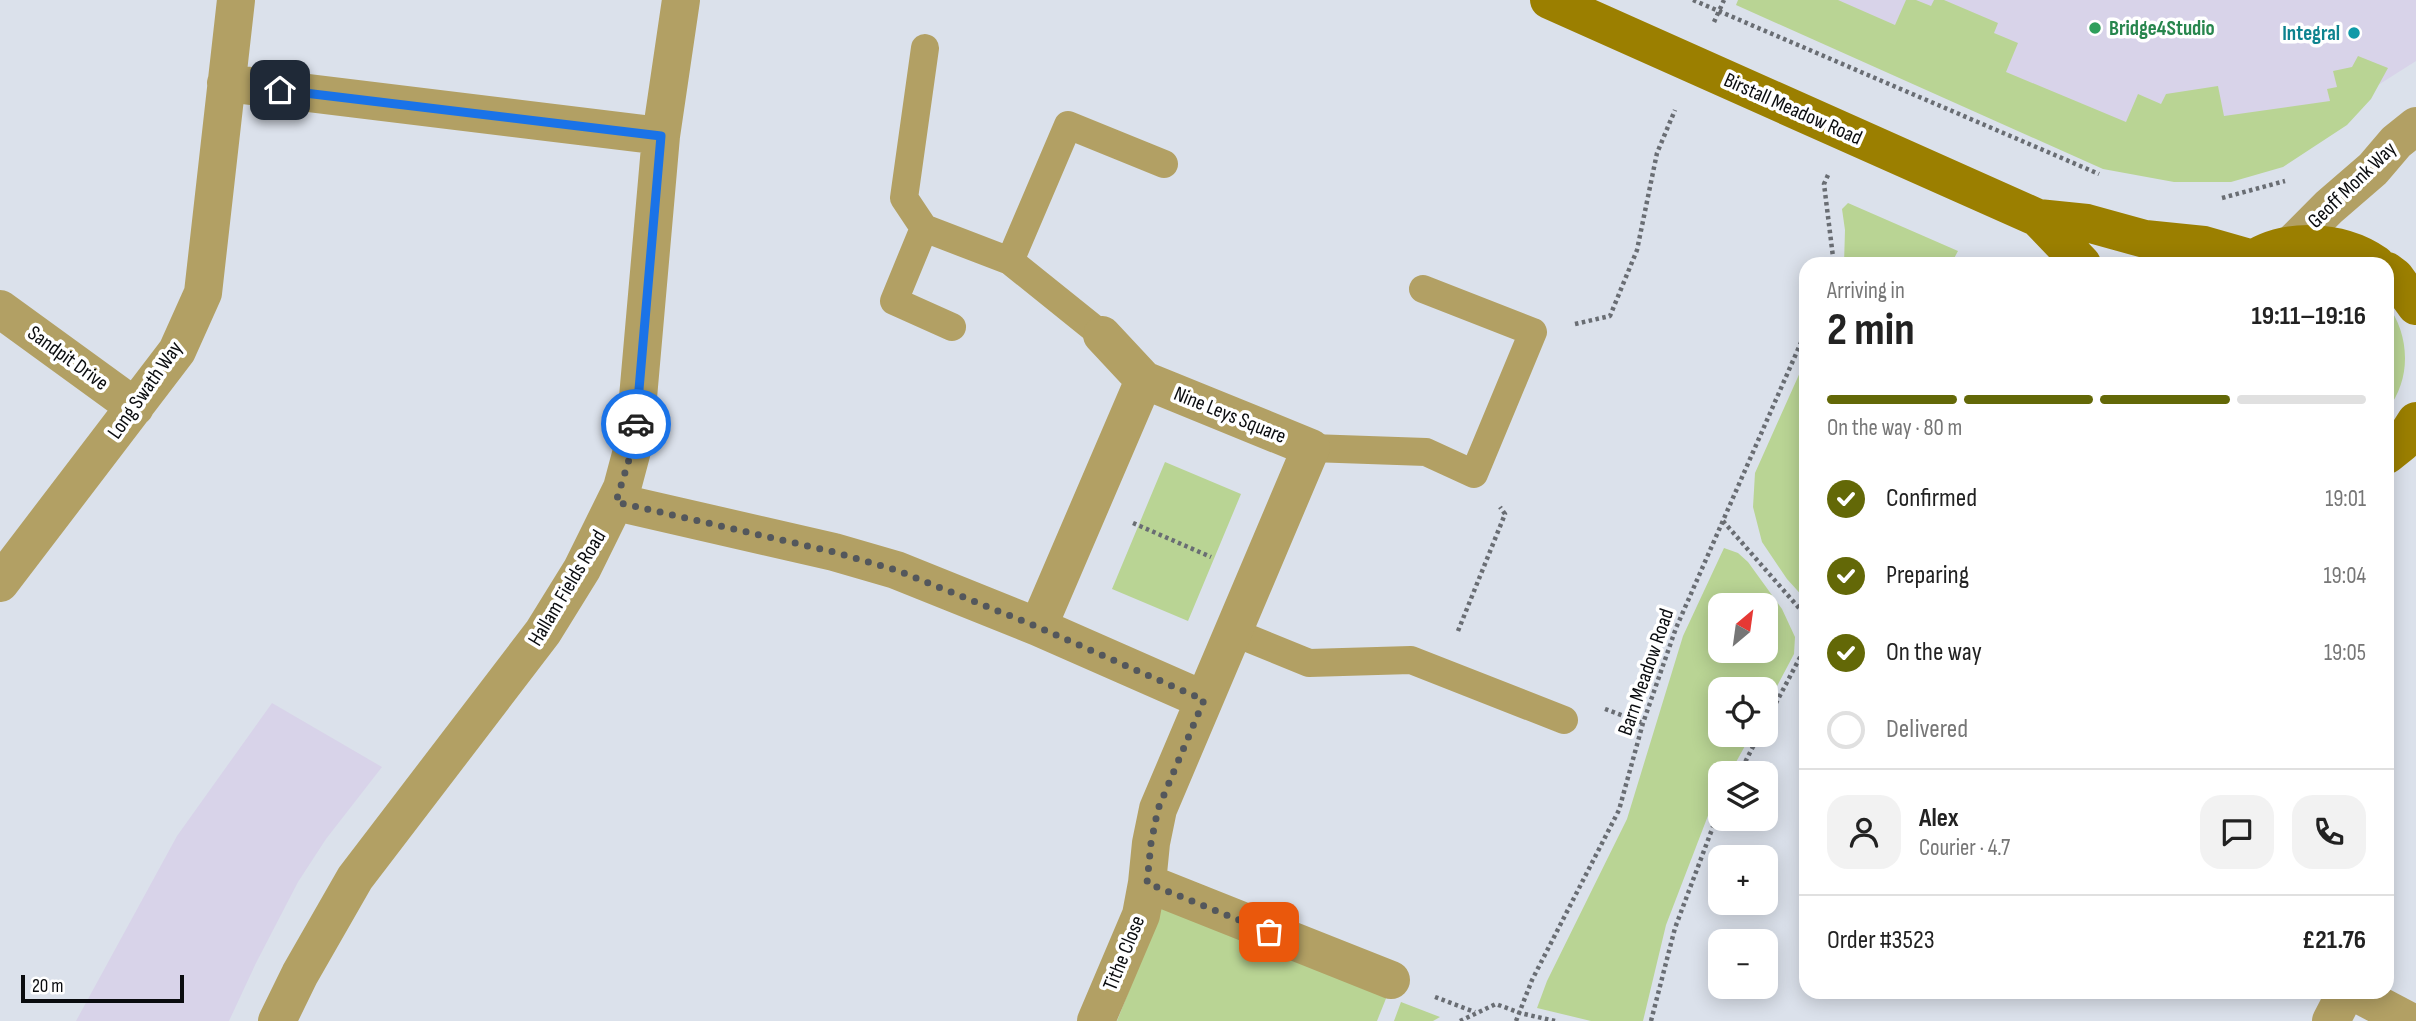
<!DOCTYPE html>
<meta charset="utf-8">
<style>
:root{--surface:#fff;--page:#f2f2f2;--text:#222;--muted:#767676;--line:#e0e0e0;--accent:#636807}
body{margin:0;font-family:"Sofia Sans Condensed",sans-serif;background:var(--page);color:var(--text);height:100vh;display:flex;flex-direction:column;font-size:26px;white-space:nowrap}
*{box-sizing:border-box;margin:0}
p{font-size:23px;color:var(--muted)}
.icon{flex:none;width:38px;height:38px;fill:none;stroke:currentColor;stroke-width:2;stroke-linecap:round;stroke-linejoin:round}
.map{position:relative;flex:1;overflow:hidden}
.side{position:absolute;left:1799px;top:257px;width:595px;height:742px;display:flex;flex-direction:column;background:var(--surface);border-radius:21px;box-shadow:0 4px 18px #0003}
.side>*{flex:none}
.needle{width:46px;rotate:29deg}
.fabs{position:absolute;left:1708px;top:593px;display:grid;gap:14px}
.fabs a{display:grid;place-items:center;width:70px;height:70px;border-radius:14px;background:var(--surface);box-shadow:0 4px 18px #0003;font-size:35px}
.scale{position:absolute;left:21px;bottom:18px;width:163px;box-sizing:border-box;padding-left:7px;border:4px solid #0a0c0f;border-top:0;font-size:19px;line-height:24px;white-space:nowrap;color:#0a0c0f;-webkit-text-stroke:5px #fff;paint-order:stroke}
.pin{position:absolute;display:grid;place-items:center;width:60px;height:60px;color:#fff;margin:-30px;border-radius:14px;box-shadow:0 4px 10px #0006}
.courier{position:absolute;display:grid;place-items:center;width:70px;height:70px;margin:-35px;border:5px solid #1a73e8;border-radius:50%;background:#fff;color:#222;box-shadow:0 2px 9px #0007}
.headline em{font-style:normal;font-weight:700}
.headline div{display:flex;flex-direction:column-reverse}
.headline{display:flex;align-items:center;justify-content:space-between;height:119px;padding:0 28px}
h1{font-size:46px;font-weight:700;line-height:52px}
.bar{display:grid;grid-template-columns:repeat(4,1fr);gap:10px 7px;align-content:center;height:84px;padding:0 28px}
.bar i{height:9px;border-radius:5px;background:var(--line)}
.bar .current{background:var(--accent)}
.bar p{grid-column:span 4}
.line{display:flex;align-items:center;gap:18px;padding:0 28px;border-top:2px solid var(--line)}
.line div{flex:1}
.round{display:grid;place-items:center;flex:none;width:74px;height:74px;border-radius:21px;background:var(--page)}
ol{padding:0 28px;list-style:none}
li{display:flex;align-items:center;gap:21px;height:77px}
li p{margin-inline-start:auto}
li .icon{padding:7px;border-radius:50%;background:var(--accent);color:#fff;stroke-width:4}
li:last-child{color:var(--muted)}
li i{width:38px;height:38px;border:4px solid var(--line);border-radius:50%}
.map>svg:first-child{display:block}
.commercial{fill:#d8d3e9}
.green{fill:#b9d494;fill-rule:evenodd}
.lines{fill:none;stroke-linecap:round;stroke-linejoin:round}
.path{stroke:#696d73;stroke-width:4.5;stroke-dasharray:3.5 3.5;stroke-linecap:butt}
.lane{stroke:#b2a064;stroke-width:28}
.street{stroke:#b2a064;stroke-width:38}
.secondary{stroke:#9b7f00;stroke-width:38}
.done{stroke:#53575c;stroke-width:7;stroke-dasharray:0 12.6}
.route{stroke:#1a73e8;stroke-width:9}
.leisure-dot{fill:#2e9e5b;stroke:#fff;stroke-width:2.5}
.culture-dot{fill:#0f9aa8;stroke:#fff;stroke-width:2.5}
.labels{text-anchor:middle;dominant-baseline:central;stroke-width:7;stroke-linejoin:round;paint-order:stroke}
.leisure-label{font-size:21px;font-weight:bold;fill:#27864d;stroke:#fff;text-anchor:start}
.culture-label{font-size:21px;font-weight:bold;fill:#0d838f;stroke:#fff;text-anchor:end}
.street-label{font-size:21px;fill:#0a0c0f;stroke:#fff}
</style>
<div class="map">
<svg width="2416" height="1021" viewBox="0 0 2416 1021">
<rect width="100%" height="100%" fill="#dbe1eb"/>
<!-- commercial -->
<path class="commercial" d="M 1817,0 L 2416,0 L 2416,61 L 2334,113 L 2139,140 Z
M 272,703 L 382,767 L 326,839 L 298,882 L 256,963 L 229,1021 L 76,1021 L 177,836 Z"/>
<!-- green -->
<path class="green" d="M 1738,0 L 1838,0 L 1895,25 L 1906,0 L 1916,0 L 1931,6 L 1934,0 L 1944,0 L 1998,23 L 1994,33 L 2018,43 L 2006,72 L 2126,122 L 2138,94 L 2161,104 L 2166,94 L 2218,86 L 2224,116 L 2330,101 L 2327,89 L 2337,87 L 2333,71 L 2352,67 L 2358,56 L 2388,68 L 2371,99 L 2347,125 L 2283,167 L 2231,182 L 2174,182 L 2103,169 L 1736,5 Z
M 1848,203 L 1958,251 L 1951,264 L 1844,264 L 1845,230 L 1842,209 Z
M 2387,304 C 2410,335 2412,379 2387,410 Z
M 1806,359 L 1806,600 L 1787,579 L 1762,542 L 1753,507 L 1755,473 Z
M 1165,462 L 1241,494 L 1188,621 L 1112,589 Z
M 1724,548 L 1738,553 L 1748,562 L 1782,609 L 1795,637 L 1794,654 L 1766,707 L 1766,690 L 1720,690 L 1720,735 L 1751,735 L 1730,773 L 1720,774 L 1720,791 L 1709,813 L 1666,925 L 1643,1021 L 1591,1021 L 1537,1008 L 1547,981 L 1627,819 L 1683,636 ZM 1720,606 L 1766,606 L 1766,651 L 1720,651 Z
M 1162,907 L 1387,996 L 1377,1021 L 1117,1021 Z
M 1401,1002 L 1440,1017 L 1433,1021 L 1394,1021 Z"/>
<g class="lines">
<!-- path -->
<path class="path" d="M 1693,0 L 2099,174
M 1714,22 L 1724,0
M 1828,175 L 1824,184 L 1833,257 L 1832,264
M 2222,198 L 2285,181
M 1575,324 L 1610,316 L 1637,250 L 1657,153 L 1675,110
M 1723,521 L 1806,616
M 1133,523 L 1211,557
M 1458,631 L 1505,514 L 1500,507
M 1605,709 L 1643,723
M 1766,722 L 1806,646
M 1739,774 L 1759,735
M 1435,997 L 1475,1012
M 1460,1021 L 1496,1004 L 1520,1013 L 1555,1021
M 1516,1021 L 1532,980 L 1619,810 L 1643,723 L 1676,628 L 1806,331
M 1651,1021 L 1675,928 L 1720,808"/>
<!-- lane -->
<path class="lane" d="M 925,48 L 904,198 L 924,228 L 1010,261
M 924,228 L 894,301 L 952,327
M 1102,335 L 1010,261 L 1068,125 L 1164,164
M 1311,448 L 1426,452 L 1474,474 L 1533,332 L 1423,289
M 1233,632 L 1309,663 L 1411,660 L 1564,720"/>
<!-- street -->
<path class="street" d="M 226,83 L 661,136
M 2290,246 L 2329,207 L 2373,169 L 2396,142 L 2416,126
M 0,309 L 135,407
M 1102,335 L 1144,380
M 616,502 L 834,552 L 896,570 L 1038,627 L 1204,700
M 0,583 L 177,351 L 203,293 L 236,0
M 1038,627 L 1144,380 L 1311,448 L 1158,809 L 1151,843 L 1147,883 L 1141,915 L 1096,1021
M 1147,883 L 1391,980
M 2354,992 L 2409,1021
M 277,1021 L 300,974 L 355,878 L 543,632 L 582,569 L 622,488 L 634,443 L 661,136 L 681,0
M 2331,1021 L 2346,992"/>
<!-- secondary -->
<path class="secondary" d="M 1549,0 L 2038,218 L 2087,223 L 2145,239 L 2204,245 L 2253,259
M 2038,218 L 2082,264
M 2246,264 C 2282,236 2340,239 2376,264
M 2387,271 L 2395,277 L 2416,306
M 2387,455 L 2402,443 L 2416,421"/>
</g>
<g class="lines">
<!-- done -->
<path class="done" d="M 636,424 L 634,443 L 616,502 L 834,552 L 896,570 L 1038,627 L 1204,700 L 1158,809 L 1151,843 L 1147,883 L 1269,932"/>
<!-- route -->
<path class="route" d="M 280,90 L 661,136 L 636,424"/>
</g>
<!-- markers -->
<circle class="leisure-dot" cx="2095" cy="28" r="7"/>
<circle class="culture-dot" cx="2354" cy="33" r="7"/>
<g class="labels">
<!-- leisure labels -->
<g class="leisure-label">
<text x="2109" y="28">Bridge4Studio</text>
</g>
<!-- culture labels -->
<g class="culture-label">
<text x="2340" y="33">Integral</text>
</g>
<!-- street labels -->
<g class="street-label">
<text transform="translate(1793 109) rotate(24)">Birstall Meadow Road</text>
<text transform="translate(2352 185) rotate(-44)">Geoff Monk Way</text>
<text transform="translate(68 358) rotate(36)">Sandpit Drive</text>
<text transform="translate(145 390) rotate(-55)">Long Swath Way</text>
<text transform="translate(1230 415) rotate(22)">Nine Leys Square</text>
<text transform="translate(567 588) rotate(-59)">Hallam Fields Road</text>
<text transform="translate(1646 672) rotate(-71)">Barn Meadow Road</text>
<text transform="translate(1124 953) rotate(-68)">Tithe Close</text>
</g>
</g>
</svg>
<div class="fabs">
<a><svg class="needle" viewBox="-14 -14 28 28"><path d="M0-13l5 13h-10z" fill="#e53935"/><path d="M0 13l5-13h-10z" fill="#767676"/></svg></a>
<a><svg class="icon" aria-label="locate" viewBox="0 0 24 24"><circle cx="12" cy="12" r="6"/><path d="M12 2v4M12 18v4M2 12h4M18 12h4"/></svg></a>
<a><svg class="icon" aria-label="layers" viewBox="0 0 24 24"><path d="M12 4l9 5-9 5-9-5zM3 14l9 5 9-5"/></svg></a>
<a>+</a>
<a>−</a>
</div>
<div class="scale">20 m</div>
<div class="pin" style="left:1269px;top:932px;background:#ea580c"><svg class="icon" aria-label="bag" viewBox="0 0 24 24"><path d="M5 8h14l-1 12H6zM9 8a3 3 0 0 1 6 0"/></svg></div>
<div class="pin" style="left:280px;top:90px;background:#1f2937"><svg class="icon" aria-label="home" viewBox="0 0 24 24"><path d="M3 11l9-7 9 7M6 9v11h12V9"/></svg></div>
<div class="courier" style="left:636px;top:424px"><svg class="icon" aria-label="car" viewBox="0 0 24 24"><path d="M5 17H2v-5l4-1 3-4h7l3 4 3 1v5h-3M9 17h6M6 11h13"/><circle cx="7" cy="17" r="2"/><circle cx="17" cy="17" r="2"/></svg></div>
<section class="side">
<div class="headline"><div><h1>2 min</h1><p>Arriving in</p></div><em>19:11–19:16</em></div>
<div class="bar"><i class="current"></i><i class="current"></i><i class="current"></i><i></i><p>On the way · 80 m</p></div>
<ol>
<li><svg class="icon" aria-label="check" viewBox="0 0 24 24"><path d="M5 12l5 5 9-10"/></svg>Confirmed<p>19:01</p></li>
<li><svg class="icon" aria-label="check" viewBox="0 0 24 24"><path d="M5 12l5 5 9-10"/></svg>Preparing<p>19:04</p></li>
<li><svg class="icon" aria-label="check" viewBox="0 0 24 24"><path d="M5 12l5 5 9-10"/></svg>On the way<p>19:05</p></li>
<li><i></i>Delivered</li>
</ol>
<div class="line" style="height:126px"><a class="round"><svg class="icon" aria-label="person" viewBox="0 0 24 24"><circle cx="12" cy="8" r="4"/><path d="M4 21q1-7 8-7t8 7"/></svg></a><div><b>Alex</b><p>Courier · 4.7</p></div><a class="round"><svg class="icon" aria-label="chat" viewBox="0 0 24 24"><path d="M4 5h16v11H9l-5 4z"/></svg></a><a class="round"><svg class="icon" aria-label="phone" viewBox="0 0 24 24"><path d="M5 4h4l2 5-3 2q2 4 5 5l2-3 5 2v4C11 20 4 13 5 4z"/></svg></a></div>
<div class="line" style="height:91px"><div>Order #3523</div><b>£21.76</b></div>
</section>
</div>
